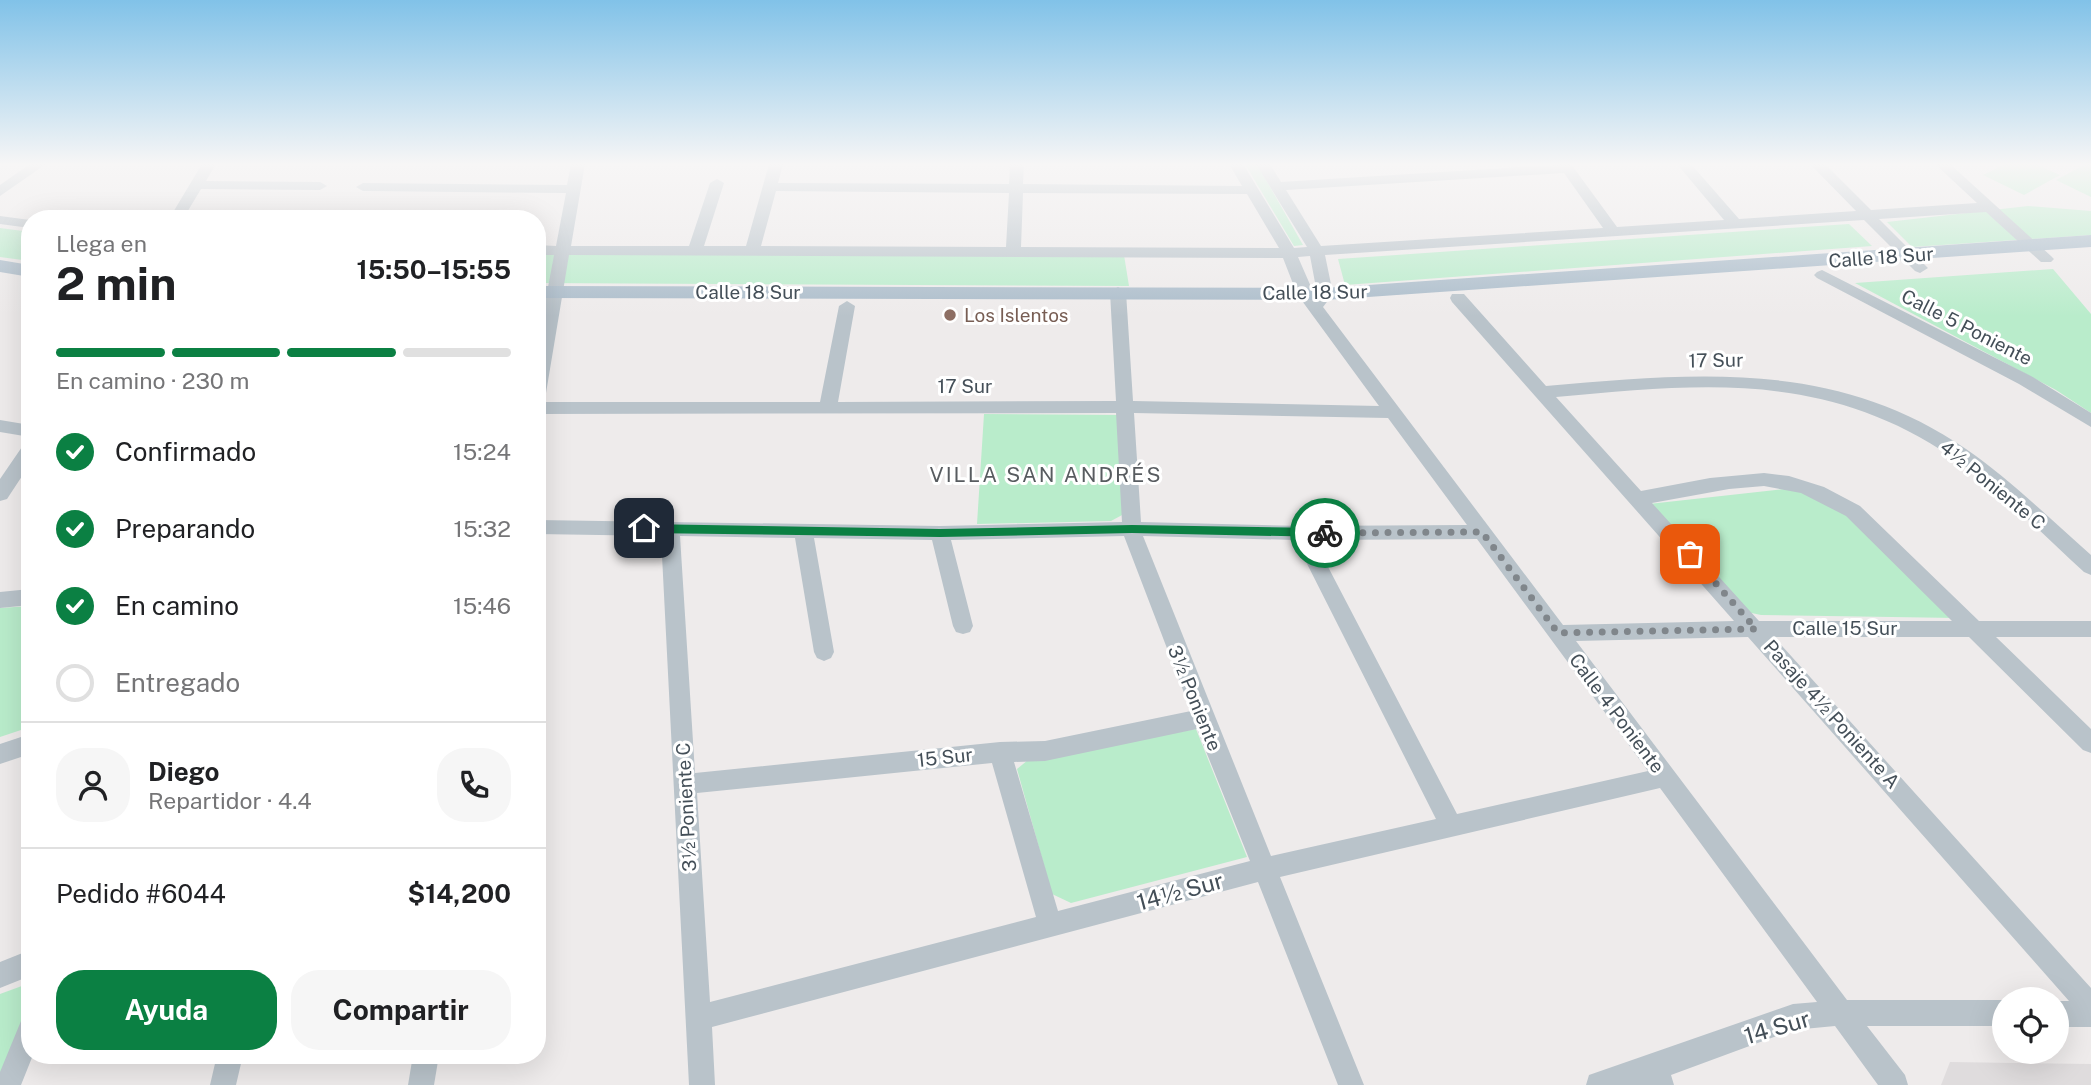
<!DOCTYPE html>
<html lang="es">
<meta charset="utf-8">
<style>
:root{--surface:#fff;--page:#f6f6f6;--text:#202124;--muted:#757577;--line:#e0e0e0;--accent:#0b8043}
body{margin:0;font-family:"Public Sans",sans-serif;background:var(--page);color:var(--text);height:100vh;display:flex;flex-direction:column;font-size:26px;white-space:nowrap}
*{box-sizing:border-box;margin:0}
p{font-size:23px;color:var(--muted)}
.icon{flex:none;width:38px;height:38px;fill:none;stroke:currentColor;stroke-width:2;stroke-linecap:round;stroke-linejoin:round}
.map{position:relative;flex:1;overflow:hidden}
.drawer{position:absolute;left:21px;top:210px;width:525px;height:854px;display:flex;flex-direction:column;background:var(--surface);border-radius:28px;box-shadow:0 7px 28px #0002}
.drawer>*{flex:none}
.tools{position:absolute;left:1992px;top:987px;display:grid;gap:14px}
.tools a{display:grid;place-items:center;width:77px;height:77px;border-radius:50%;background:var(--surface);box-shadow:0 7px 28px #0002;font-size:35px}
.pin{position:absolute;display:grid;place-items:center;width:60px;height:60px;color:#fff;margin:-30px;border-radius:14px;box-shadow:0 4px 10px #0006}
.courier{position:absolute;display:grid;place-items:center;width:70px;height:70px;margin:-35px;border:5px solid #0b8043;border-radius:50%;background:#fff;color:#222;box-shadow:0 2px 9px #0007}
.overview em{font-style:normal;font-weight:700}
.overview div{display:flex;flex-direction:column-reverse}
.overview{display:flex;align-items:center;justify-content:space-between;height:119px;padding:0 35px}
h1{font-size:46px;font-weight:700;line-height:52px}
.bar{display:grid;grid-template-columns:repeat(4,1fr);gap:10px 7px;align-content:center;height:84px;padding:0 35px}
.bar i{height:9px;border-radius:5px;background:var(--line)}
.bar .on{background:var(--accent)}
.bar p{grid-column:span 4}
.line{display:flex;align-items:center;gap:18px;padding:0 35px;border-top:2px solid var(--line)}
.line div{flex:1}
.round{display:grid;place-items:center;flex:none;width:74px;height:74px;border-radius:28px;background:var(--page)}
ol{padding:0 35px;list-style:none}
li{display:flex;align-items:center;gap:21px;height:77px}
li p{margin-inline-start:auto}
li .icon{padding:7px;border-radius:50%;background:var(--accent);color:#fff;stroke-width:4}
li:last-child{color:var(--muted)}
li i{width:38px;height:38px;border:4px solid var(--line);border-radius:50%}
.cta{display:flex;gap:14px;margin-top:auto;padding:14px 35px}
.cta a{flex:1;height:80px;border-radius:28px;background:var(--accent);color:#fff;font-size:28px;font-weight:700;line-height:80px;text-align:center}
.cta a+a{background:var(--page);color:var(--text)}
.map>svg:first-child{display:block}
.education{fill:#dfdcdd}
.green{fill:#b9eccb}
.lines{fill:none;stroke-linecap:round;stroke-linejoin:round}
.minor{fill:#b9c3ca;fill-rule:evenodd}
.major{fill:#abbcca;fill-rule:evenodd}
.route{fill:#0b8043}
.done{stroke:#80868b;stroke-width:7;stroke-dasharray:0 12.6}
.education-dot{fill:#8d6e63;stroke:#fff;stroke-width:2.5}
.labels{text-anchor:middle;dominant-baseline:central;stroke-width:6;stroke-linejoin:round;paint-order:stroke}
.street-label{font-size:19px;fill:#444f58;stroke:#fff}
.education-label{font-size:19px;fill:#785e54;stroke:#fff;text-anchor:start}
.neighbourhood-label{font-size:21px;letter-spacing:2px;fill:#585c60;stroke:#fff}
.near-street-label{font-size:23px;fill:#444f58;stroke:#fff}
</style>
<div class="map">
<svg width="2091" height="1085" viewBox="0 0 2091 1085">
<rect width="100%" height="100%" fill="#eeebeb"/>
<!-- education -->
<path class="education" d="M 1950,1062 L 2091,1064 L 2091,1085 L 1941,1085 Z"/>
<!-- green -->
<path class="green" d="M 1245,164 L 1257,164 L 1303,245 L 1294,246 Z
M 2005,164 L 2035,164 L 2060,175 L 2024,195 L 1983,175 Z
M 2086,164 L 2091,164 L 2091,197 L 2056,180 Z
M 2028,206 L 2091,211 L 2091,235 L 1912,247 L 1887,222 Z
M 1849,224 L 1872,246 L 1345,285 L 1338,259 Z
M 0,228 L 30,232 L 30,261 L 0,257 Z
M 537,255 L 1124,255 L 1129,286 L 537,283 Z
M 2053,269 L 2091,314 L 2091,413 L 2056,390 L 1855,283 Z
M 984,414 L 1119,415 L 1124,514 L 1111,521 L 977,524 Z
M 1793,488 L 1841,507 L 1957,618 L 1761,615 L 1747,612 L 1649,504 Z
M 30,606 L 30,727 L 0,737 L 0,608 Z
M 1196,729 L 1247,857 L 1071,903 L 1052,894 L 1017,769 L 1028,760 Z
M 30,983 L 30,1008 L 3,1085 L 0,1085 L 0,994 Z"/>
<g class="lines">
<!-- minor -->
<path class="minor" d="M 30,164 L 46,164 L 0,196 L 0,185 Z
M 202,164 L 216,164 L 206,181 L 320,182 L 327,186 L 320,190 L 201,189 L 183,219 L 169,219 Z
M 571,164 L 585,164 L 571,246 L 689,246 L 710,183 L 717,179 L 724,183 L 704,246 L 746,246 L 769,164 L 783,164 L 778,183 L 1009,184 L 1010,164 L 1024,164 L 1023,184 L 1242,186 L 1229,164 L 1243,164 L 1294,248 L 1307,247 L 1256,164 L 1270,164 L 1281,182 L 1571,164 L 1617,227 L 1724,220 L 1677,164 L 1691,164 L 1739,219 L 1856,211 L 1810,164 L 1825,164 L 1871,210 L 1977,203 L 1935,164 L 1950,164 L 2051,256 L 2054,259 L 2051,262 L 2041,262 L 1986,212 L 1879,219 L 1928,268 L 1920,273 L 1915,271 L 1864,220 L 1325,255 L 1333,294 L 1323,307 L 1563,625 L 1734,621 L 1452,302 L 1450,298 L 1452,294 L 1464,294 L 1546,386 C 1695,373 1836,359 1966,449 C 2011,480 2050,519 2091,555 L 2091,575 L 2084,572 C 2041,533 2000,489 1952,457 C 1824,370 1701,384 1556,397 L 1641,491 L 1710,478 L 1764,473 L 1789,476 L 1824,487 L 1860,506 L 1979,621 L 2091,621 L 2091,637 L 1996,637 L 2091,729 L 2091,753 L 2083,750 L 1969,637 L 1774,637 L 2091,988 L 2091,1027 L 2056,1027 L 2056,1001 L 2069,1001 L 1748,637 L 1576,641 L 1847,1000 L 2004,1000 L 2004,1026 L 1867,1026 L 1905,1075 L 1908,1085 L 1878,1085 L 1835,1026 L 1793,1030 L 1671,1075 L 1674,1085 L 1586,1085 L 1589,1075 L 1793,1004 L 1817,1002 L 1660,788 L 1280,877 L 1364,1085 L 1338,1085 L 1258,882 L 712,1027 L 715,1085 L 689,1085 L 661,536 L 537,534 L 537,520 L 940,526 L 1122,522 L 1116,413 L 537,414 L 537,402 L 820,402 L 839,306 L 847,301 L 855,306 L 838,402 L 1116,401 L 1110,292 L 1118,287 L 1126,292 L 1133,401 L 1379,406 L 1297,294 L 1283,258 L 569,255 L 546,393 L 537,399 L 537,346 L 554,255 L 537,255 L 537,245 L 556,246 L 566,193 L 363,191 L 356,187 L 363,183 L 567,185 ZM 1564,173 L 1603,228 L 1321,246 L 1286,190 ZM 776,191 L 1009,193 L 1006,247 L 761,246 ZM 1023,193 L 1247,194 L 1279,248 L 1021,247 ZM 1310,256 L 1317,293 L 1315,296 L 1298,257 ZM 1134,413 L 1388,418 L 1467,525 L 1301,526 L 1141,522 ZM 1764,486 L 1801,493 L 1846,516 L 1952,621 L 1759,621 L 1652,503 L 1729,489 ZM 680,536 L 795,538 L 814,652 L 817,658 L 824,661 L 831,658 L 834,652 L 814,538 L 932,540 L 953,626 L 956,632 L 963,634 L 970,632 L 973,626 L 951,540 L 1124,536 L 1191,711 L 1045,741 L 1000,742 L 695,773 ZM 1143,536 L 1295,540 L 1436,819 L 1271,856 ZM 1477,539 L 1648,771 L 1457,814 L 1314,540 ZM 1197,729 L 1250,861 L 1058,911 L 1014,762 L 1045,761 ZM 992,763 L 1036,917 L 710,1002 L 697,793 Z
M 0,216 L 30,220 L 30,228 L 0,224 Z
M 1822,270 L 2031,376 L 2091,413 L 2091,427 L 2019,384 L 1817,278 L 1814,275 L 1817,272 Z
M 0,420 L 30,425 L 30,437 L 0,432 Z
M 30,443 L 30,464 L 7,499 L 0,501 L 0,479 L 24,444 Z
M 30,589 L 30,605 L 0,608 L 0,592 Z
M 30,734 L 30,754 L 0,764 L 0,744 Z
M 30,950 L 30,976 L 0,988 L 0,962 Z
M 30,1017 L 30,1055 L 33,1055 L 21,1085 L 0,1085 L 0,1072 L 21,1021 Z
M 217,1055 L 243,1055 L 236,1085 L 210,1085 Z
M 413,1055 L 439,1055 L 434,1085 L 408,1085 Z"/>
<!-- major -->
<path class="major" d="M 2091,235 L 2091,247 L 1325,300 L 537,298 L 537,286 L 1325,288 Z
M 0,260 L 30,265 L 30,277 L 0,272 Z"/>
</g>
<!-- sky -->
<linearGradient id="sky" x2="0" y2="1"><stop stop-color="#81c2e8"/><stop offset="0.52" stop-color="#f7f6f6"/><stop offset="1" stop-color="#f7f6f6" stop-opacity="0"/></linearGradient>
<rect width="2091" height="316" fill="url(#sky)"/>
<!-- route -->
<path class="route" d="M 644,524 L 940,529 L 1132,525 L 1325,528 L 1331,533 L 1325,537 L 1132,533 L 940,537 L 644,533 L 638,528 Z"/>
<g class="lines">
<!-- done -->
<path class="done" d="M 1325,533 L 1482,532 L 1558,633 L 1756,629 L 1690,554"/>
</g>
<!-- markers -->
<circle class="education-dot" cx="950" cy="315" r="7"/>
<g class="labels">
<!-- street labels -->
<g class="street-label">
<text transform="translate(1881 257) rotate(-4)">Calle 18 Sur</text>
<text x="748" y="292">Calle 18 Sur</text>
<text transform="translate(1315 292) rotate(-1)">Calle 18 Sur</text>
<text transform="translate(1967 327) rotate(27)">Calle 5 Poniente</text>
<text transform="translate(1716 360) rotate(-1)">17 Sur</text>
<text x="965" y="386">17 Sur</text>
<text transform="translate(1993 485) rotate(39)">4½ Poniente C</text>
<text x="1845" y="628">Calle 15 Sur</text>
<text transform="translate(1195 698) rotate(68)">3½ Poniente</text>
<text transform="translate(1617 713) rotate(53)">Calle 4 Poniente</text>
<text transform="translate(1832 714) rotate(48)">Pasaje 4½ Poniente A</text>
<text transform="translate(945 757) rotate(-6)">15 Sur</text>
<text transform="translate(686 807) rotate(-93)">3½ Poniente C</text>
</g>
<!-- education labels -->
<g class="education-label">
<text x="964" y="315">Los Islentos</text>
</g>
<!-- neighbourhood labels -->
<g class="neighbourhood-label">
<text x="1046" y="474">VILLA SAN ANDRÉS</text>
</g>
<!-- near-street labels -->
<g class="near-street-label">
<text transform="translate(1180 891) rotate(-15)">14½ Sur</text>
<text transform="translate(1777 1027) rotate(-16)">14 Sur</text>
</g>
</g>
</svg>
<div class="tools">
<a><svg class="icon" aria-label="locate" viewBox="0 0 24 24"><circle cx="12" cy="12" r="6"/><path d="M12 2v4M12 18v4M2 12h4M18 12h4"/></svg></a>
</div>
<div class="pin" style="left:1690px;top:554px;background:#ea580c"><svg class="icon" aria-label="bag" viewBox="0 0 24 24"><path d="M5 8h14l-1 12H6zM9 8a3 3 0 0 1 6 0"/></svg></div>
<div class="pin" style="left:644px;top:528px;background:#1f2937"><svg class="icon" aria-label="home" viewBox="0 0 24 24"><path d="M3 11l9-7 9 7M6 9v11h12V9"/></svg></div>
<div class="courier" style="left:1325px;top:533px"><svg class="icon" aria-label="bike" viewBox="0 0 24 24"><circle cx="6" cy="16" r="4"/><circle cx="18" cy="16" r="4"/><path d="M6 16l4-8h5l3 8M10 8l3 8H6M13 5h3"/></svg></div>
<section class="drawer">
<div class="overview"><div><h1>2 min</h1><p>Llega en</p></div><em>15:50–15:55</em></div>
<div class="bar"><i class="on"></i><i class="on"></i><i class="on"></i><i></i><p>En camino · 230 m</p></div>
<ol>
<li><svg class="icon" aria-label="check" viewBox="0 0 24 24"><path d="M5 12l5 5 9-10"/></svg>Confirmado<p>15:24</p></li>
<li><svg class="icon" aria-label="check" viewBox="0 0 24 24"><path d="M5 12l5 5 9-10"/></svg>Preparando<p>15:32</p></li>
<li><svg class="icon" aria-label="check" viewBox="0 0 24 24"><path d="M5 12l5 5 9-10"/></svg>En camino<p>15:46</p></li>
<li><i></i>Entregado</li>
</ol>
<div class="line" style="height:126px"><a class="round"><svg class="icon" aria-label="person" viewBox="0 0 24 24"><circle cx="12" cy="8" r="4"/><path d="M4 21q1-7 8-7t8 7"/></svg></a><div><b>Diego</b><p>Repartidor · 4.4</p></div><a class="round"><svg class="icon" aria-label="phone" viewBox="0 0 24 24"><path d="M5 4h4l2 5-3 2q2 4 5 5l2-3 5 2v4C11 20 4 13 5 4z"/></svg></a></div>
<div class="line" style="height:91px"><div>Pedido #6044</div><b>$14,200</b></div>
<div class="cta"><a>Ayuda</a><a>Compartir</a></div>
</section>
</div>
